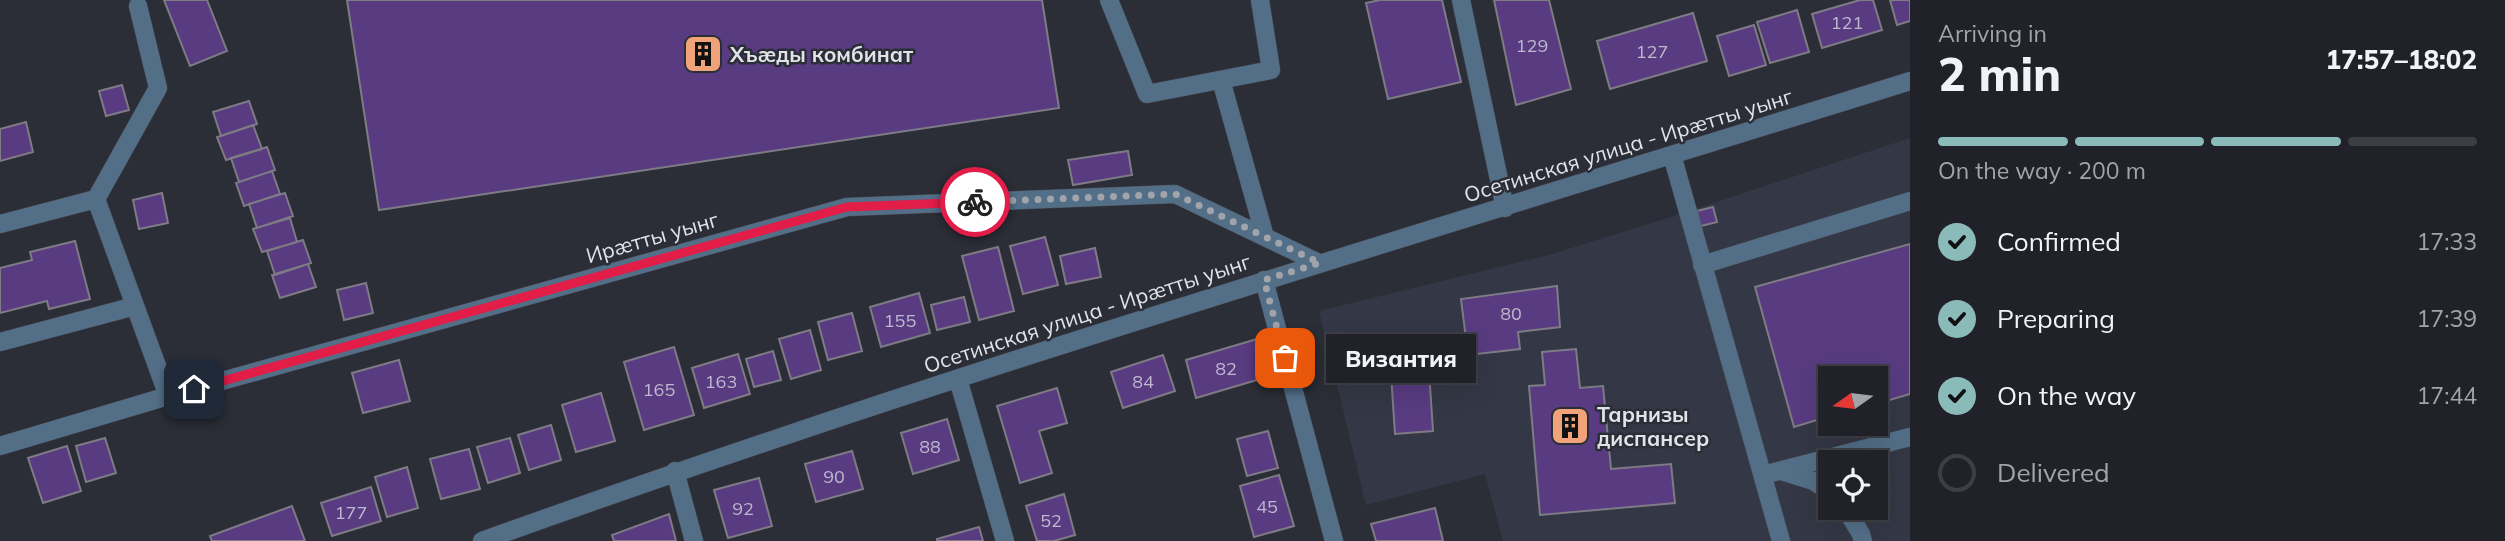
<!DOCTYPE html>
<meta charset="utf-8">
<style>
:root{--surface:#212229;--page:#292a31;--text:#f1f3f6;--muted:#a2a4a8;--line:#3e3f46;--accent:#8bbbb9}
body{margin:0;font-family:Mulish,sans-serif;background:var(--page);color:var(--text);height:100vh;display:flex;flex-direction:column;font-size:26px;white-space:nowrap}
*{box-sizing:border-box;margin:0}
p{font-size:23px;color:var(--muted)}
.icon{flex:none;width:38px;height:38px;fill:none;stroke:currentColor;stroke-width:2;stroke-linecap:round;stroke-linejoin:round}
.map{position:relative;flex:1;overflow:hidden}
.panel{display:flex;flex-direction:column;background:var(--surface);width:595px}
.panel>*{flex:none}
.needle{width:46px;rotate:256deg}
.tools{position:absolute;left:1818px;top:366px;display:grid;gap:14px}
.tools a{display:grid;place-items:center;width:70px;height:70px;border-radius:0px;background:var(--surface);box-shadow:0 7px 28px #0002,0 0 0 2px var(--line);font-size:35px}
.pin{position:absolute;display:grid;place-items:center;width:60px;height:60px;color:#fff;margin:-30px;border-radius:14px;box-shadow:0 4px 10px #0006}
.courier{position:absolute;display:grid;place-items:center;width:70px;height:70px;margin:-35px;border:5px solid #e11d48;border-radius:50%;background:#fff;color:#222;box-shadow:0 2px 9px #0007}
.bubble{position:absolute;height:49px;border-radius:0px;background:var(--surface);box-shadow:0 7px 28px #0002,0 0 0 2px var(--line);font-size:23px;font-weight:800;line-height:49px;text-align:center}
.summary em{font-style:normal;font-weight:800}
.summary div{display:flex;flex-direction:column-reverse}
.summary{display:flex;align-items:center;justify-content:space-between;height:119px;padding:0 28px}
h1{font-size:46px;font-weight:800;line-height:52px}
.bar{display:grid;grid-template-columns:repeat(4,1fr);gap:10px 7px;align-content:center;height:84px;padding:0 28px}
.bar i{height:9px;border-radius:5px;background:var(--line)}
.bar .current{background:var(--accent)}
.bar p{grid-column:span 4}
ol{padding:0 28px;list-style:none}
li{display:flex;align-items:center;gap:21px;height:77px}
li p{margin-inline-start:auto}
li .icon{padding:7px;border-radius:50%;background:var(--accent);color:#111;stroke-width:4}
li:last-child{color:var(--muted)}
li i{width:38px;height:38px;border:4px solid var(--line);border-radius:50%}
main{display:flex;flex:1;min-height:0}
.map>svg:first-child{display:block}
.built{fill:#343846;fill-rule:evenodd}
.building{fill:#583b81;stroke:#7e7b85;stroke-width:2}
.lines{fill:none;stroke-linecap:round;stroke-linejoin:round}
.minor-casing{stroke:#494b53;stroke-width:19}
.minor{stroke:#536f88;stroke-width:18}
.done{stroke:#a2a4ab;stroke-width:7;stroke-dasharray:0 12.6}
.route{stroke:#e11d48;stroke-width:9}
.labels{text-anchor:middle;dominant-baseline:central;stroke-width:5;stroke-linejoin:round;paint-order:stroke}
.number-label{font-size:18px;fill:#bfb9cf}
.poi-label{font-size:21px;font-weight:bold;fill:#e1e3e9;stroke:#2c2e37;text-anchor:start}
.street-label{font-size:21px;fill:#e1e3e9;stroke:#2c2e37}
</style>
<main>
<div class="map">
<svg width="1910" height="541" viewBox="0 0 1910 541">
<rect width="100%" height="100%" fill="#2c2e37"/>
<!-- built -->
<path class="built" d="M 1910,138 L 1910,541 L 1503,541 L 1485,474 L 1366,505 L 1319,311 L 1549,255 L 1671,217 ZM 1830,378 L 1876,378 L 1876,424 L 1830,424 ZM 1830,462 L 1876,462 L 1876,508 L 1830,508 Z"/>
<!-- building -->
<path class="building" d="M 164,0 L 207,0 L 227,51 L 190,66 Z
M 347,0 L 1042,0 L 1059,108 L 379,210 Z
M 1380,0 L 1442,0 L 1461,82 L 1388,99 L 1366,3 Z
M 1494,0 L 1549,0 L 1571,89 L 1516,105 Z
M 1860,0 L 1873,0 L 1882,30 L 1822,48 L 1812,14 Z
M 1890,0 L 1910,0 L 1910,21 L 1897,25 Z
M 1797,10 L 1809,52 L 1770,63 L 1757,22 Z
M 1693,13 L 1707,61 L 1610,89 L 1597,41 Z
M 1754,25 L 1766,65 L 1729,76 L 1717,36 Z
M 122,85 L 129,110 L 106,116 L 99,91 Z
M 249,101 L 257,124 L 221,136 L 213,112 Z
M 26,122 L 33,152 L 0,161 L 0,129 Z
M 253,125 L 262,149 L 226,160 L 217,137 Z
M 267,147 L 275,170 L 239,182 L 231,158 Z
M 1128,151 L 1132,175 L 1073,185 L 1068,160 Z
M 272,171 L 280,194 L 244,206 L 236,183 Z
M 162,193 L 168,223 L 139,229 L 133,200 Z
M 285,193 L 293,216 L 257,228 L 249,204 Z
M 1713,207 L 1717,222 L 1701,226 L 1697,211 Z
M 290,218 L 297,242 L 262,252 L 253,229 Z
M 1045,237 L 1058,285 L 1023,294 L 1010,246 Z
M 303,240 L 311,263 L 275,275 L 267,251 Z
M 75,241 L 90,299 L 49,309 L 47,301 L 0,313 L 0,268 L 32,260 L 30,252 Z
M 1910,244 L 1910,394 L 1876,404 L 1876,378 L 1830,378 L 1830,416 L 1794,427 L 1755,287 Z
M 998,247 L 1014,311 L 979,320 L 962,256 Z
M 1095,248 L 1101,277 L 1066,284 L 1060,256 Z
M 308,264 L 316,287 L 280,298 L 272,275 Z
M 366,283 L 373,313 L 344,320 L 337,290 Z
M 1557,286 L 1560,327 L 1518,332 L 1520,349 L 1468,355 L 1461,299 Z
M 919,293 L 930,333 L 881,347 L 870,307 Z
M 964,297 L 970,322 L 937,330 L 931,305 Z
M 852,313 L 862,351 L 828,360 L 818,322 Z
M 810,330 L 821,370 L 791,379 L 779,339 Z
M 1257,339 L 1267,377 L 1196,398 L 1186,360 Z
M 674,347 L 694,415 L 644,430 L 624,362 Z
M 1576,349 L 1580,388 L 1603,386 L 1611,469 L 1671,464 L 1675,503 L 1540,515 L 1529,386 L 1545,385 L 1542,352 Z
M 773,351 L 781,380 L 754,387 L 746,359 Z
M 738,354 L 750,394 L 704,408 L 692,368 Z
M 1163,355 L 1175,391 L 1123,408 L 1111,372 Z
M 399,360 L 410,401 L 363,413 L 352,373 Z
M 1429,371 L 1433,431 L 1395,434 L 1391,374 Z
M 1057,388 L 1067,423 L 1039,431 L 1052,473 L 1020,483 L 997,406 Z
M 601,393 L 615,441 L 576,452 L 562,405 Z
M 947,419 L 959,460 L 913,474 L 901,433 Z
M 551,425 L 561,460 L 529,470 L 518,435 Z
M 1268,431 L 1278,468 L 1247,476 L 1237,439 Z
M 105,438 L 116,473 L 86,482 L 76,446 Z
M 510,438 L 520,473 L 488,483 L 477,447 Z
M 67,446 L 81,491 L 43,503 L 28,458 Z
M 469,449 L 480,489 L 441,499 L 430,459 Z
M 852,451 L 863,489 L 816,502 L 805,464 Z
M 407,467 L 418,508 L 387,517 L 375,477 Z
M 1279,475 L 1294,526 L 1254,537 L 1240,486 Z
M 759,478 L 772,526 L 728,538 L 714,490 Z
M 371,487 L 381,521 L 332,536 L 321,503 Z
M 1064,494 L 1075,535 L 1054,541 L 1037,541 L 1026,506 Z
M 292,506 L 305,541 L 212,541 L 210,536 Z
M 1435,508 L 1443,541 L 1376,541 L 1371,524 Z
M 669,514 L 676,541 L 614,541 L 612,535 Z
M 979,527 L 983,541 L 937,541 L 937,539 Z"/>
<g class="lines">
<defs>
<path id="minor" d="M 1109,0 L 1147,94 L 1271,70 L 1260,0
M 1461,0 L 1505,208
M 138,6 L 158,88 L 96,199 L 168,396
M 1221,80 L 1265,237
M 1672,155 L 1781,541
M 0,224 L 96,199
M 1702,265 L 1910,201
M 1264,280 L 1334,541
M 0,342 L 135,306
M 958,379 L 1005,541
M 0,446 L 168,396 L 847,207 L 1175,194 L 1319,263
M 675,471 L 694,541
M 1781,471 L 1813,481 L 1830,492
M 1763,475 L 1910,437
M 1845,508 L 1861,534 L 1863,541
M 482,541 C 953,371 1433,230 1910,81"/>
</defs>
<!-- minor casing -->
<use href="#minor" class="minor-casing"/>
<!-- minor -->
<use href="#minor" class="minor"/>
</g>
<g class="lines">
<!-- done -->
<path class="done" d="M 975,202 L 1175,194 L 1320,263 L 1264,280 L 1285,358"/>
<!-- route -->
<path class="route" d="M 194,389 L 847,207 L 975,202"/>
</g>
<!-- icons -->
<defs>
<symbol id="building-square" viewBox="-11 -11 22 22"><rect x="-9" y="-9" width="18" height="18" rx="4" fill="#f0a278" stroke="#2c2e37"/><path d="M-4-6H4V6H1V3H-1V6H-4ZM-2.5-4.3h1.7v1.8h-1.7ZM.8-4.3h1.7v1.8H.8ZM-2.5-1h1.7V.8h-1.7ZM.8-1h1.7V.8H.8Z" fill="#111"/></symbol>
</defs>
<g fill-rule="evenodd">
<use href="#building-square" x="681" y="32" width="44" height="44"/>
<use href="#building-square" x="1548" y="404" width="44" height="44"/>
</g>
<g class="labels">
<!-- number labels -->
<g class="number-label">
<text x="1847" y="22">121</text>
<text x="1532" y="45">129</text>
<text x="1652" y="51">127</text>
<text x="1511" y="313">80</text>
<text x="900" y="320">155</text>
<text x="1226" y="368">82</text>
<text x="721" y="381">163</text>
<text x="1143" y="381">84</text>
<text x="659" y="389">165</text>
<text x="930" y="446">88</text>
<text x="834" y="476">90</text>
<text x="1267" y="506">45</text>
<text x="743" y="508">92</text>
<text x="351" y="512">177</text>
<text x="1051" y="520">52</text>
</g>
<!-- poi labels -->
<g class="poi-label">
<text x="730" y="54">Хъæды комбинат</text>
<text x="1597" y="414">Тарнизы<tspan x="1597" dy="24">диспансер</tspan></text>
</g>
<!-- street labels -->
<g class="street-label">
<text transform="translate(1628 145) rotate(-17)">Осетинская улица - Ирæтты уынг</text>
<text transform="translate(652 237) rotate(-16)">Ирæтты уынг</text>
<text transform="translate(1087 313) rotate(-18)">Осетинская улица - Ирæтты уынг</text>
</g>
</g>
</svg>
<div class="tools">
<a><svg class="needle" viewBox="-14 -14 28 28"><path d="M0-13l5 13h-10z" fill="#e53935"/><path d="M0 13l5-13h-10z" fill="#a2a4a8"/></svg></a>
<a><svg class="icon" aria-label="locate" viewBox="0 0 24 24"><circle cx="12" cy="12" r="6"/><path d="M12 2v4M12 18v4M2 12h4M18 12h4"/></svg></a>
</div>
<div class="pin" style="left:1285px;top:358px;background:#ea580c"><svg class="icon" aria-label="bag" viewBox="0 0 24 24"><path d="M5 8h14l-1 12H6zM9 8a3 3 0 0 1 6 0"/></svg></div>
<div class="pin" style="left:194px;top:389px;background:#1f2937"><svg class="icon" aria-label="home" viewBox="0 0 24 24"><path d="M3 11l9-7 9 7M6 9v11h12V9"/></svg></div>
<div class="courier" style="left:975px;top:202px"><svg class="icon" aria-label="bike" viewBox="0 0 24 24"><circle cx="6" cy="16" r="4"/><circle cx="18" cy="16" r="4"/><path d="M6 16l4-8h5l3 8M10 8l3 8H6M13 5h3"/></svg></div>
<div class="bubble" style="left:1326px;top:334px;width:150px">Византия</div>
</div>
<section class="panel">
<div class="summary"><div><h1>2 min</h1><p>Arriving in</p></div><em>17:57–18:02</em></div>
<div class="bar"><i class="current"></i><i class="current"></i><i class="current"></i><i></i><p>On the way · 200 m</p></div>
<ol>
<li><svg class="icon" aria-label="check" viewBox="0 0 24 24"><path d="M5 12l5 5 9-10"/></svg>Confirmed<p>17:33</p></li>
<li><svg class="icon" aria-label="check" viewBox="0 0 24 24"><path d="M5 12l5 5 9-10"/></svg>Preparing<p>17:39</p></li>
<li><svg class="icon" aria-label="check" viewBox="0 0 24 24"><path d="M5 12l5 5 9-10"/></svg>On the way<p>17:44</p></li>
<li><i></i>Delivered</li>
</ol>
</section>
</main>
